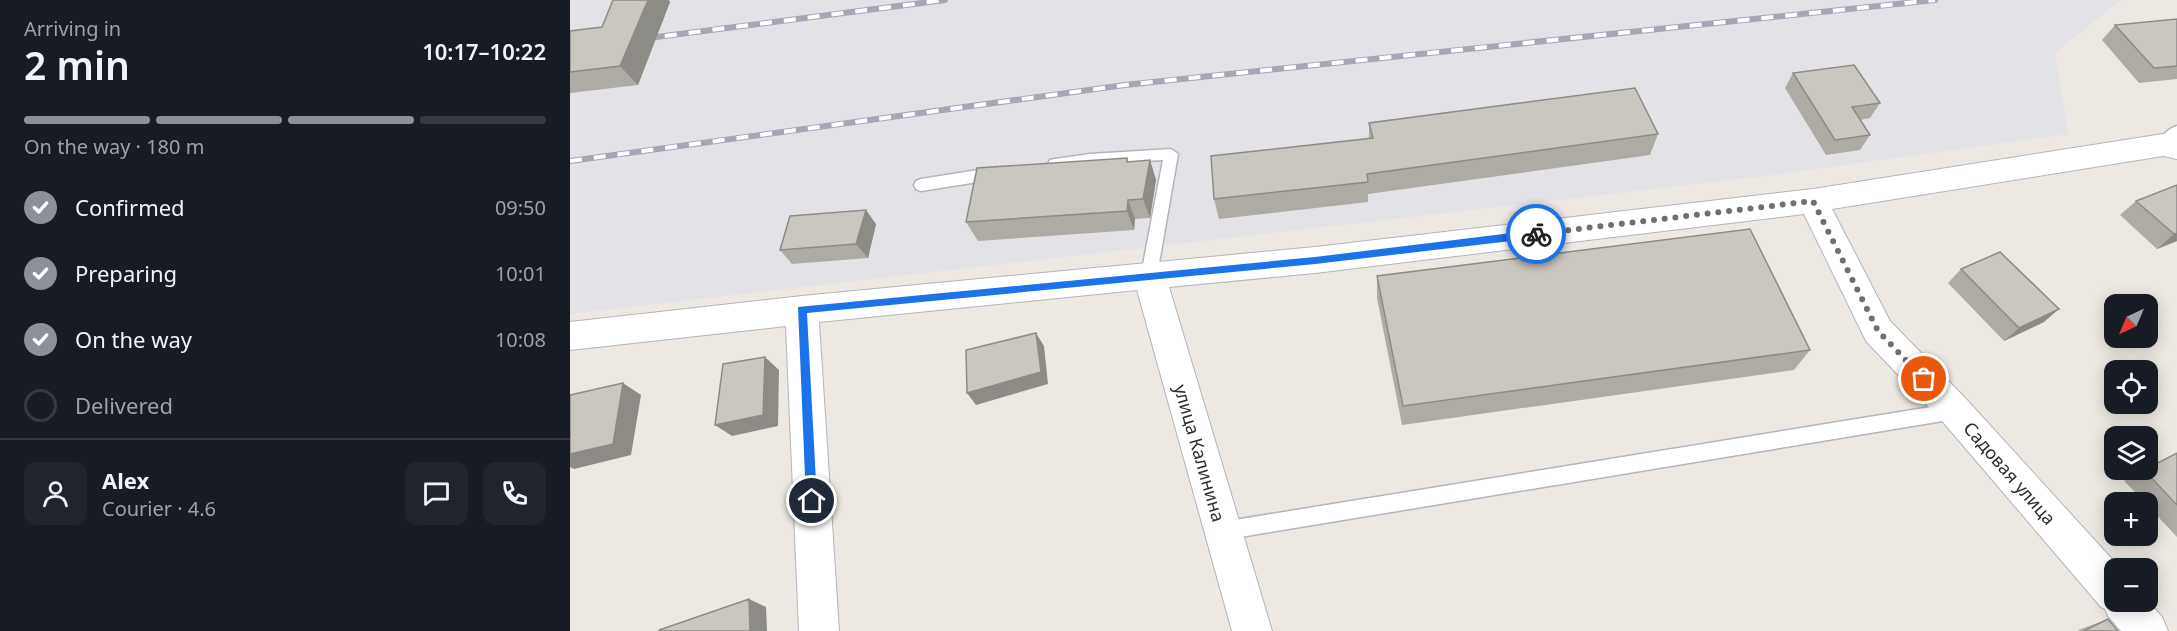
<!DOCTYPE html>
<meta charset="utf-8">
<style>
:root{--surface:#171b24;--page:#20242c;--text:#f1f3f6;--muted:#9ea1a6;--line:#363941;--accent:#8c9099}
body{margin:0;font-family:"Noto Sans",sans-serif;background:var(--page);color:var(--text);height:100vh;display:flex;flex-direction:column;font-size:22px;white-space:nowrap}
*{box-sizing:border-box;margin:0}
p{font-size:20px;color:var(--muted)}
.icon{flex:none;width:33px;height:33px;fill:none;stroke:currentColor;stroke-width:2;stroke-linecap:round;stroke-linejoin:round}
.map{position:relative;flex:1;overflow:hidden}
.side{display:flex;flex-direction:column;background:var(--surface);width:570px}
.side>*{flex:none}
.needle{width:39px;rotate:224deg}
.fabs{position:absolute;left:1534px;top:294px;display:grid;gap:12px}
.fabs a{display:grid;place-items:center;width:54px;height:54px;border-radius:12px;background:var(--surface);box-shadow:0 3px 15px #0003;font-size:30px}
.pin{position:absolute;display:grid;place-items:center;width:51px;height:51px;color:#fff;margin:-26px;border:3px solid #fff;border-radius:50%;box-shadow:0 2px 6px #0007}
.courier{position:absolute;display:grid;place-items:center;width:60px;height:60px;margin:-30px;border:4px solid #1a73e8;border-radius:50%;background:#fff;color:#222;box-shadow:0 2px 8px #0007}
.head em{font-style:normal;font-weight:600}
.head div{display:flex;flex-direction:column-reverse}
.head{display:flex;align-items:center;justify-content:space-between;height:102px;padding:0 24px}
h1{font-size:39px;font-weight:600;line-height:45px}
.bar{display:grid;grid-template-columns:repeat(4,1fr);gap:9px 6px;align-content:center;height:72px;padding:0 24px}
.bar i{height:8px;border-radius:4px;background:var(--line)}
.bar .selected{background:var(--accent)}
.bar p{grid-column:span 4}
.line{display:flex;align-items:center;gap:15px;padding:0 24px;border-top:2px solid var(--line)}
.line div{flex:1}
.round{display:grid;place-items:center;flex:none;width:63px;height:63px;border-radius:12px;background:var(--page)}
ol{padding:0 24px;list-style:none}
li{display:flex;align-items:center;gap:18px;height:66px}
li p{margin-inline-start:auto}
li .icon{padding:6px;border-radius:50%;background:var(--accent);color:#fff;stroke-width:4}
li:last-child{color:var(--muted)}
li i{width:33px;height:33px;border:3px solid var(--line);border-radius:50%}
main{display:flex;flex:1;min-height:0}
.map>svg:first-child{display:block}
.industrial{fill:#e3e2e7}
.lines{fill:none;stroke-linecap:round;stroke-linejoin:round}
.lane-casing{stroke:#b3b4bc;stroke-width:3}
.street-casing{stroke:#b3b4bc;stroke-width:2}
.lane{fill:#fff;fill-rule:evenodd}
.street{fill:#fff;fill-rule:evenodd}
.rail-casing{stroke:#a5a7b6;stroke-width:6}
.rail{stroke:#fff;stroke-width:4;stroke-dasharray:12;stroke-linecap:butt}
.wall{fill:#aeaba5}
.shaded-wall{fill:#8d8b86}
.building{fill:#cac7c0;stroke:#8d8b86;stroke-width:1.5}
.route{fill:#1a73e8}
.done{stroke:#716f6d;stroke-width:6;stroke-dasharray:0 10.8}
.labels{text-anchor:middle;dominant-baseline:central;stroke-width:6;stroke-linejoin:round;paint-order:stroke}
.street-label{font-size:18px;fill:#2e2e2e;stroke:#fff}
</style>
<main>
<section class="side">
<div class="head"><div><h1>2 min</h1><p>Arriving in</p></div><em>10:17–10:22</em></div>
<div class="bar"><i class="selected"></i><i class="selected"></i><i class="selected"></i><i></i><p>On the way · 180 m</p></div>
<ol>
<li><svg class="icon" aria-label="check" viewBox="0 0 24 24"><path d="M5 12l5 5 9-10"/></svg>Confirmed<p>09:50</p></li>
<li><svg class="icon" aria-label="check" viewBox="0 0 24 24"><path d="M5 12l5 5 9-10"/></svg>Preparing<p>10:01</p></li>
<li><svg class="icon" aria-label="check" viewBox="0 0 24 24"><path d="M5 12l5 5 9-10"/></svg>On the way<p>10:08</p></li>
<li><i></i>Delivered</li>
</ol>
<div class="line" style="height:108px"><a class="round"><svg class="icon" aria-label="person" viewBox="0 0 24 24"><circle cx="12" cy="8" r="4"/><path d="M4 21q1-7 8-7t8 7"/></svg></a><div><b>Alex</b><p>Courier · 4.6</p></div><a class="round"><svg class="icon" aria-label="chat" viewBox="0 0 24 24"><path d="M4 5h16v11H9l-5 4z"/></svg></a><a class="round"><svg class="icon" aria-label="phone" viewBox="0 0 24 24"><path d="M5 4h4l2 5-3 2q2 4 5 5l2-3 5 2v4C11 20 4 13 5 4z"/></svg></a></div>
</section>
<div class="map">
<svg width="1607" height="631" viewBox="0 0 1607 631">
<rect width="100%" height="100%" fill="#ede9e2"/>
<!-- industrial -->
<path class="industrial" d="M 0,0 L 1551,0 L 1485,53 L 1498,134 L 1196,176 L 0,314 Z"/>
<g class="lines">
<defs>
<path id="lane" d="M 1607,126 L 1607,140 L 1598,149 L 1588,149 L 1586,145 C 1590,137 1599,128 1607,126 Z
M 601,149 L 608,154 L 587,275 L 585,280 L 579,282 L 573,280 L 571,275 L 593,160 L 520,164 L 485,169 L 480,168 L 478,164 L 480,160 L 485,159 L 520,154 Z
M 427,167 L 432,169 L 434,173 L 432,177 L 427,179 L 351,191 L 346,189 L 344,185 L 346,181 L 351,179 Z
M 1385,403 L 1391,405 L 1394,411 L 1391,417 L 1385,419 L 652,540 L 645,538 L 642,531 L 645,524 L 652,522 Z"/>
<path id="street" d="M 1593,134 L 1607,137 L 1607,159 L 1593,156 L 1262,209 L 1320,321 L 1397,400 L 1550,568 L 1545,568 L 1545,602 L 1578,601 L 1592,617 L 1598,631 L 1551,631 L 1538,616 L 1535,609 L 1531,607 L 1373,422 L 1296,341 L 1234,214 L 745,273 L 599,287 L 702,631 L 662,631 L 567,290 L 249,322 L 269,631 L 229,631 L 216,326 L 0,350 L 0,322 L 232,296 L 745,247 L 1243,189 Z"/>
</defs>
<!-- lane casing -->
<use href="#lane" class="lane-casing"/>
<!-- street casing -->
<use href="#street" class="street-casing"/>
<!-- lane -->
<use href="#lane" class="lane"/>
<!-- street -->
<use href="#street" class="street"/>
<defs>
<path id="rail" d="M 71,39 L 375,0
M 0,161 L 555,85 L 1365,0"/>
</defs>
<!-- rail casing -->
<use href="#rail" class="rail-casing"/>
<!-- rail -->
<use href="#rail" class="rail"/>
</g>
<!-- wall -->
<path class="wall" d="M 100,2 L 68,85 L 0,93 L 0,31 L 32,27 Z
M 1607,19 L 1607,79 L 1569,83 L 1532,40 L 1545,25 Z
M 1223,73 L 1310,103 L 1300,118 L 1290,120 L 1300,135 L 1290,150 L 1256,155 L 1215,88 Z
M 799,123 L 1088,134 L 1080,155 L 798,194 L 798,202 L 649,219 L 644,199 L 799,138 Z
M 557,158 L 559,162 L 580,160 L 586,180 L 580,218 L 565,219 L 564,230 L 408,241 L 396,222 Z
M 1607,185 L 1607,241 L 1587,249 L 1550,215 L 1566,201 Z
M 306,224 L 298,258 L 222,264 L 210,250 Z
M 1391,269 L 1474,322 L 1434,341 L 1378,283 Z
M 807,276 L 1240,350 L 1224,370 L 832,425 L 807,298 Z
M 1607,453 L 1607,537 L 1578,506 L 1578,502 L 1575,502 L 1554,481 Z
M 1538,619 L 1548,631 L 1507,631 L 1511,629 Z"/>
<!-- shaded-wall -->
<path class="shaded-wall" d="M 78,0 L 99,0 L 100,2 L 68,85 L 50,66 Z
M 580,160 L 586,180 L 580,218 L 573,199 Z
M 558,200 L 565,219 L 564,230 L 557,211 Z
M 296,210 L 306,224 L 298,258 L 286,244 Z
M 1607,233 L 1607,241 L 1587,249 L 1604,234 Z
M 1489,309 L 1474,322 L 1434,341 L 1449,328 Z
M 466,333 L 474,346 L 478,384 L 406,405 L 397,393 Z
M 195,357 L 209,370 L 208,426 L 162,436 L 145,425 Z
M 53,383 L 71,395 L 61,455 L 4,469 L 0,467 L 0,454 Z
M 179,599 L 196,607 L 197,631 L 180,631 Z"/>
<!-- building -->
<path class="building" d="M 43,0 L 78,0 L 50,66 L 0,72 L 0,31 L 32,27 Z
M 1607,19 L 1607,66 L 1584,68 L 1545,25 Z
M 1284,65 L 1310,103 L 1282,107 L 1300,135 L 1265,140 L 1223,73 Z
M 1065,88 L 1088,134 L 797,174 L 798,182 L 644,199 L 641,156 L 803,138 L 799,123 Z
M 557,158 L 557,162 L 580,160 L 573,199 L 558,200 L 557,211 L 396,222 L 407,168 Z
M 1607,185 L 1607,233 L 1604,234 L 1566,201 Z
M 296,210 L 286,244 L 210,250 L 220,216 Z
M 1180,229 L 1240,350 L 833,406 L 807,276 Z
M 1430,252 L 1489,309 L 1449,328 L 1391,269 Z
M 466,333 L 471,372 L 397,393 L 396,350 Z
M 195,357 L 193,415 L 145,425 L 153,364 Z
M 53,383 L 43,444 L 0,454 L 0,395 Z
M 1607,453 L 1607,505 L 1574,470 L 1578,470 L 1578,468 Z
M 179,599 L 180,631 L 89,631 L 89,630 Z
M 1538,619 L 1548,631 L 1514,631 Z"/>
<!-- route -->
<path class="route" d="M 966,230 L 970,234 L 966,238 L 745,264 L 237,313 L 247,501 L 242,506 L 236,501 L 228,307 L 745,257 Z"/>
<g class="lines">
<!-- done -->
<path class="done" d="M 966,234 L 1243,201 L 1308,331 L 1354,379"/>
</g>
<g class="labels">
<!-- street labels -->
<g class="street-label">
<text transform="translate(630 453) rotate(74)">улица Калинина</text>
<text transform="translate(1440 473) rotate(49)">Садовая улица</text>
</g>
</g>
</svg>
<div class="fabs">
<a><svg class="needle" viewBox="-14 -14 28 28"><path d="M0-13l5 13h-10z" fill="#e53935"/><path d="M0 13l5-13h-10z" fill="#9ea1a6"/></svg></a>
<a><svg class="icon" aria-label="locate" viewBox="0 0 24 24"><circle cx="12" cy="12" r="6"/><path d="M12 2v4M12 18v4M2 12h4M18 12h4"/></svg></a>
<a><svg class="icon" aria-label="layers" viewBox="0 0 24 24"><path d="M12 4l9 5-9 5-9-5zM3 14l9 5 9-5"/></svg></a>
<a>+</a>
<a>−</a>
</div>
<div class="pin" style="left:1354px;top:379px;background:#ea580c"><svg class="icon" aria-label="bag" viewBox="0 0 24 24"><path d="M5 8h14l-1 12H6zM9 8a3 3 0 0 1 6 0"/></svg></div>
<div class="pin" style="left:242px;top:501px;background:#1f2937"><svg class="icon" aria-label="home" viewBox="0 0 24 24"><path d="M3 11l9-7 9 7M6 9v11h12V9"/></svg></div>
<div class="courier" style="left:966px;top:234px"><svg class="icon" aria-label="bike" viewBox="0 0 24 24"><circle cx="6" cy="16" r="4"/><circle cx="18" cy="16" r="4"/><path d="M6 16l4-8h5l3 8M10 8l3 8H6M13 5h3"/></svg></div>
</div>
</main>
